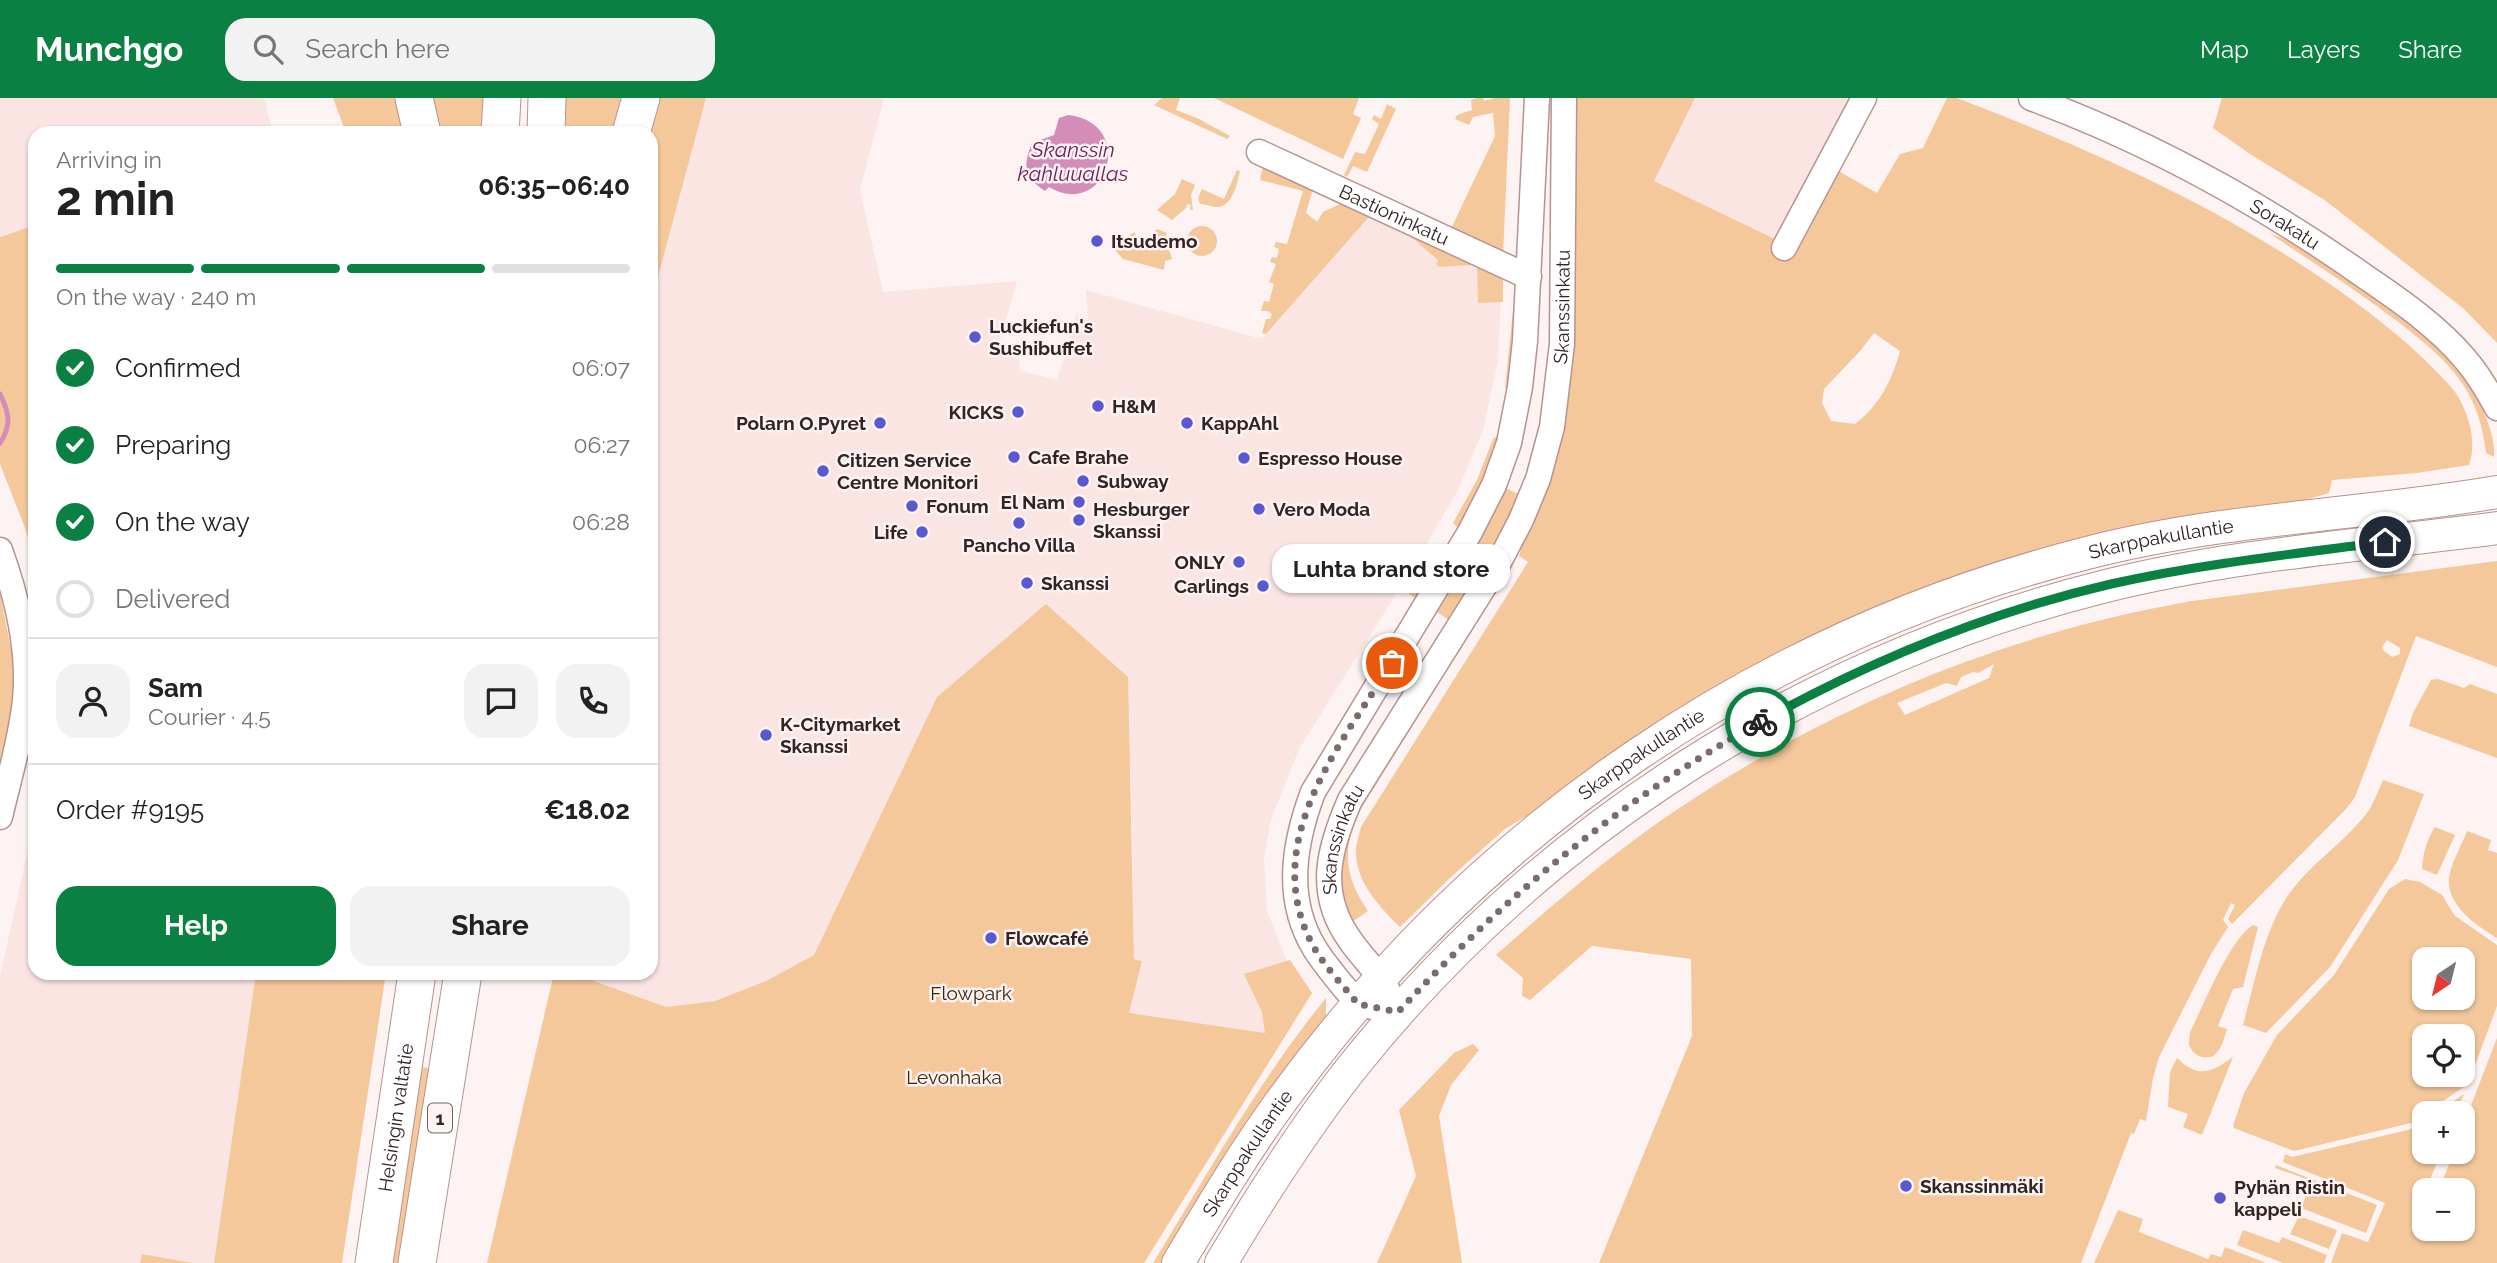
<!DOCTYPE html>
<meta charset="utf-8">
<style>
:root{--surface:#fff;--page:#f2f2f2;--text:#222;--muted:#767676;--line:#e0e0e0;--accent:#0b8043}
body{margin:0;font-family:Raleway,sans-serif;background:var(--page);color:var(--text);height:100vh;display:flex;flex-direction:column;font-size:26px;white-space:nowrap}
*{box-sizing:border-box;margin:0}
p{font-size:23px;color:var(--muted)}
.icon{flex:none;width:38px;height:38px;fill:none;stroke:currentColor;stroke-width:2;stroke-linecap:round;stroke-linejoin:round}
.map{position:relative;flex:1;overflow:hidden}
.side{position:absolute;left:28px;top:28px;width:630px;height:854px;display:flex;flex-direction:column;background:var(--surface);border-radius:21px;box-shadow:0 2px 5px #0004}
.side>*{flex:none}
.needle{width:46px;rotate:215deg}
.buttons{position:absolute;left:2412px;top:849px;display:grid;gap:14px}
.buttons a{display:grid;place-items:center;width:63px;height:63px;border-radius:14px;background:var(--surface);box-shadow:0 2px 5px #0004;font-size:35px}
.pin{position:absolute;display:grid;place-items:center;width:60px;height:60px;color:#fff;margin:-30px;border:4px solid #fff;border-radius:50%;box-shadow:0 2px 7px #0007}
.courier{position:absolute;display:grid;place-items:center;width:70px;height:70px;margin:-35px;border:5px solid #0b8043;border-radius:50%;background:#fff;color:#222;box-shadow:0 2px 9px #0007}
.bubble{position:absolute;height:49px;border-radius:21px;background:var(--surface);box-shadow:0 2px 5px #0004;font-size:23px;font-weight:700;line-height:49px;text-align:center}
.headline em{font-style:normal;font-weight:700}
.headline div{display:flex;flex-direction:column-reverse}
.headline{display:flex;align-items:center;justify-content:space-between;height:119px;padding:0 28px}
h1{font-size:46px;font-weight:700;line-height:52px}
.bar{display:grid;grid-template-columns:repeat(4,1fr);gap:10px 7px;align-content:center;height:84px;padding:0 28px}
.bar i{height:9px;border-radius:5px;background:var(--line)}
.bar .active{background:var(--accent)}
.bar p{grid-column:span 4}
.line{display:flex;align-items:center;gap:18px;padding:0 28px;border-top:2px solid var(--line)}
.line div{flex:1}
.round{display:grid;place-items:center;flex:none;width:74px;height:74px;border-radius:21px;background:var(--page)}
ol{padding:0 28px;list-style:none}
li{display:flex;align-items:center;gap:21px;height:77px}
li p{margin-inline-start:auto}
li .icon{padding:7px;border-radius:50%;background:var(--accent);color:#fff;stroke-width:4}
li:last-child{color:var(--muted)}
li i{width:38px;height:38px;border:4px solid var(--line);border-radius:50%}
.cta{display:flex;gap:14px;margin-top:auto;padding:14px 28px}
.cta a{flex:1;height:80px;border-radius:21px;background:var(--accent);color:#fff;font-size:28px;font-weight:700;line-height:80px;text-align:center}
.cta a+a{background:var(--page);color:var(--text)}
header{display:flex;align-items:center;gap:42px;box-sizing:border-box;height:98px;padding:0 35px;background:var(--accent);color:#fff}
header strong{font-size:33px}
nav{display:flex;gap:38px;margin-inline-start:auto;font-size:24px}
.search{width:490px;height:63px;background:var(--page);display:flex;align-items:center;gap:18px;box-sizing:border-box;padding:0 24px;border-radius:21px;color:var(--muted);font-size:26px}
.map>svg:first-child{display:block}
.built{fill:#fae5e3}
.green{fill:#f4c89b;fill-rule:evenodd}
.water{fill:#d48cb9}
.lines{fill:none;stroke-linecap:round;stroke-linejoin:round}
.stream{stroke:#d48cb9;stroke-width:5}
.minor-casing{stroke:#b8928f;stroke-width:27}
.major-casing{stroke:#b8928f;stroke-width:34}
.highway-casing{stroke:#b8928f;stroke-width:39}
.minor{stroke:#fff;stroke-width:24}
.major{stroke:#fff;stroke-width:32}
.highway{stroke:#fff;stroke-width:37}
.done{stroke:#796c6b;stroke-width:7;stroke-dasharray:0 12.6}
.route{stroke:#0b8043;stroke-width:9}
.poi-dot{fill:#5958d0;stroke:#fcf3f2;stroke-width:2.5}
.labels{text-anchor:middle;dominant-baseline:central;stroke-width:5;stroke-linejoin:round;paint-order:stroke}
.shield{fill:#fcf3f2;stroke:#6f6261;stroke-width:2}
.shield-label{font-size:18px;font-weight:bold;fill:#332423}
.street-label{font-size:19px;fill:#332423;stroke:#fcf3f2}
.poi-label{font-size:19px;font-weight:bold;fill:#332423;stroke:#fcf3f2;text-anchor:start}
.park-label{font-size:19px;fill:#3c2509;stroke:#fcf3f2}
.water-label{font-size:21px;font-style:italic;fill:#74205b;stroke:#fcf3f2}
</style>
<header>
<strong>Munchgo</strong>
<div class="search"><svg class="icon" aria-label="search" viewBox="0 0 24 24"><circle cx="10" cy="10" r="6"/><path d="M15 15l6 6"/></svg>Search here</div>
<nav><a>Map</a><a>Layers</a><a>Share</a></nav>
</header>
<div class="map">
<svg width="2497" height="1165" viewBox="0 0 2497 1165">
<rect width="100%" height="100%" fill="#fcf3f2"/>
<!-- built -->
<path class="built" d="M 0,0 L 264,0 L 273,35 L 35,35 L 35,164 L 30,130 L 0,139 Z
M 706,0 L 884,0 L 860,92 L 883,194 L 1017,183 L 998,249 L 1018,248 L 1020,273 L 1057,282 L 1076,218 L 1088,222 L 1086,192 L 1262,241 L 1383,104 L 1503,157 L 1498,263 L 1483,332 L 1458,392 L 1416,464 L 1299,651 L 1271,722 L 1264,760 L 1267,813 L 1290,871 L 1265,935 L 1129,916 L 1142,863 L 1134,861 L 1131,670 L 937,600 L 814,857 L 766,883 L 715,903 L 666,909 L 594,883 L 587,875 L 651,875 L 651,205 Z
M 1695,0 L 1853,0 L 1777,142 L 1653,83 Z
M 35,720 L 35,875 L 256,875 L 214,1165 L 193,1165 L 142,1156 L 140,1165 L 0,1165 L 0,878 Z"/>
<!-- green -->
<path class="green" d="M 333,0 L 400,0 L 410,35 L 346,35 Z
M 422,0 L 483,0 L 481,35 L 431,35 Z
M 566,0 L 631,0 L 621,35 L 564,35 Z
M 654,0 L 706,0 L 651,205 L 651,35 L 644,35 Z
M 1162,0 L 1180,0 L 1176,12 L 1197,20 L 1230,38 L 1227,41 L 1154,7 Z
M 1214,0 L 1359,0 L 1353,16 L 1361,20 L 1343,61 Z
M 1477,0 L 1483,0 L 1484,3 L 1495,0 L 1510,0 L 1503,157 L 1449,135 L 1495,38 L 1493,15 L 1473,19 L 1469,27 L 1455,21 L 1457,17 L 1472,12 L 1471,2 Z
M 1570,0 L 1695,0 L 1654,83 L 1777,142 L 1835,71 L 1877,95 L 1900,56 L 1923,50 L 1947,0 L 1957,0 C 2033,29 2109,61 2182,98 C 2263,139 2363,202 2428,265 C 2439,277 2456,291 2462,306 C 2471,325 2476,347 2469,367 L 2417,375 L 2332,382 L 2329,395 L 2285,408 L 2052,454 L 1557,700 L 1505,731 L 1452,778 L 1400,829 C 1380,809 1358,787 1356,757 C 1355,748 1359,738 1361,729 L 1528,464 L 1519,458 L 1531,413 L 1551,358 ZM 1874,235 L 1900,253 C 1892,282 1880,307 1855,326 L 1831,323 L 1822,305 L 1824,291 L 1861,252 Z
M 2222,0 L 2497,0 L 2497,245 L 2464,211 L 2326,103 L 2250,56 L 2213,30 Z
M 1387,6 L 1396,11 L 1367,74 L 1353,68 L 1347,79 L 1344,77 L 1355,54 L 1365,56 L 1379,26 L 1372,21 L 1374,17 L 1381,21 Z
M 1263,68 L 1313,91 L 1306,115 L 1317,124 L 1323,114 L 1342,105 L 1370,118 L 1266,236 L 1262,235 L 1266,221 L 1270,221 L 1272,216 L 1268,213 L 1261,213 L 1264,203 L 1269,204 L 1274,186 L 1269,184 L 1276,166 L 1270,164 L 1272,159 L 1277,160 L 1279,151 L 1274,149 L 1276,144 L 1287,146 L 1303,93 L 1260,82 Z
M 1237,72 L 1240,73 C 1237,85 1233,109 1217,109 C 1211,109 1206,106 1200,106 L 1198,100 L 1202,91 L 1224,101 Z
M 1182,81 L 1195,87 L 1191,97 L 1193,112 L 1190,112 L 1191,107 L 1187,106 L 1186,110 L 1172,122 L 1157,112 L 1175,96 Z
M1187 143a15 15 0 1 1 30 0a15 15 0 1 1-30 0Z
M 30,129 L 35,164 L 35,464 L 25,430 L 0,366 L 0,139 Z
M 1157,131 L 1167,135 L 1166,142 L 1172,161 L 1165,163 L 1164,172 L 1123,161 L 1113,150 L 1134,134 L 1140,143 L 1145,143 Z
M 1402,131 L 1464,158 L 1471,167 L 1439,169 L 1436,166 L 1438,162 Z
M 2269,135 C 2281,140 2293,144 2304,150 C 2332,165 2358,186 2384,205 C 2406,222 2431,238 2450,260 C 2469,282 2497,329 2494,359 L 2486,355 C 2483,330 2477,307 2462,285 C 2445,260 2421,242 2397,223 C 2356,192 2312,164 2269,135 Z
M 1477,164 L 1503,182 L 1503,204 L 1478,205 Z
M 1515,209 L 1515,287 L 1505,290 L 1513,212 Z
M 1502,334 L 1462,434 L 1453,425 L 1477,382 L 1493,341 Z
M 1501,388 L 1523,398 L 1452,524 L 1432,511 Z
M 2497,463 L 2497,569 L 2416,538 L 2355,699 L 2346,711 L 2232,826 L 2228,821 L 2235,807 L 2231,805 L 2223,822 L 2228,829 L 2211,856 L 2159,959 L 2153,980 L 2146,1023 L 2140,1021 L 2134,1036 L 2131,1035 L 2081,1165 L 1599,1165 L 1692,938 L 1691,861 L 1592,848 L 1530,902 L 1522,898 L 1523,880 L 1496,857 C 1557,803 1619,749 1687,705 C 1840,604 2012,534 2192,503 ZM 2387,542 L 2400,550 L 2400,556 L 2392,559 L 2384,553 L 2382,549 ZM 1994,566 L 1989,580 L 1905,617 L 1897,605 L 1946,585 L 1957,588 L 1961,579 L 1973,574 L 1978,575 Z
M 1424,473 L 1430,480 L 1421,504 L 1409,496 Z
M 0,495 L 16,577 L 14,601 L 0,672 Z
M 1046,506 L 1128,579 L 1134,861 L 1142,863 L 1129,915 L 1265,935 L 1262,914 L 1244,876 L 1290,862 L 1312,895 L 1144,1165 L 487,1165 L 554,875 L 587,875 L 594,883 L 666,909 L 715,903 L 766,883 L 814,857 L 937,599 Z
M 1409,552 L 1426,563 L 1416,580 L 1398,569 Z
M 1438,569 L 1446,573 L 1361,711 C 1342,749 1343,777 1368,813 L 1352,824 L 1338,788 L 1344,728 Z
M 2438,581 L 2464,590 L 2470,586 L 2497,596 L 2497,660 L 2409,628 L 2413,615 L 2431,582 Z
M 2383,682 L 2424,696 L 2398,762 L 2330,869 L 2266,935 L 2243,927 C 2255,884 2263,834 2289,796 C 2310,766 2344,745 2367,715 C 2374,705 2378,693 2383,682 Z
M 2435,729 L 2455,737 L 2437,777 L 2422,771 C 2423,756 2426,743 2435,729 Z
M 2467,733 L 2491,742 L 2488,752 L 2497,755 L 2497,840 C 2477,828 2447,808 2449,781 C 2450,768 2462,746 2467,733 Z
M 2405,781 L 2420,784 L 2442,797 L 2455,818 L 2497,847 L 2497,908 L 2468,986 L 2411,1025 L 2294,1053 L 2234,1030 L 2233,1028 L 2244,995 L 2277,937 L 2334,877 L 2389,791 ZM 2424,861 L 2462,861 L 2462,900 L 2424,900 ZM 2462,938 L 2462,976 L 2424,976 L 2424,938 Z
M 2253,827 L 2258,829 L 2243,889 L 2233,891 L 2218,928 L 2227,931 C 2223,944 2219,963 2202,959 C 2195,957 2192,953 2189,947 L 2190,934 C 2204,907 2229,842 2253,827 Z
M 256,875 L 386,875 L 342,1165 L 214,1165 Z
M 1326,900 L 1326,928 L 1167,1165 L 1153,1165 C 1208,1075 1259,982 1326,900 Z
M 2497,940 L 2497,1165 L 2331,1165 L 2342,1135 L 2368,1144 L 2385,1105 L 2283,1064 L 2285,1056 L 2292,1059 L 2412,1031 L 2424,1023 L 2424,1054 L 2441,1054 L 2426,1092 L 2424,1092 L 2424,1130 L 2462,1130 L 2462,1092 L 2439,1092 L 2454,1054 L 2462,1054 L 2462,1031 Z
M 1473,946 L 1479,952 L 1451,987 L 1439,1018 L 1462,1165 L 1377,1165 L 1416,1078 L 1399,1012 L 1454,955 Z
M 2233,959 L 2202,1037 L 2183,1029 L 2188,1016 L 2168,1009 L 2170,974 L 2177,960 C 2181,963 2185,968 2190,970 C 2206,979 2220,968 2233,959 Z
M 423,969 L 430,971 L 402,1165 L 388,1165 L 408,1040 Z
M 2464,996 L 2456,1015 L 2435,1015 Z
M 2276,1067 L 2377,1107 L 2366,1135 L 2301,1110 L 2312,1083 L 2275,1070 Z
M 2118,1112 L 2143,1121 L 2139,1134 L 2208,1161 L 2211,1156 L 2221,1159 L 2225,1149 L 2266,1165 L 2094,1165 Z
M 2299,1118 L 2337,1132 L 2329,1151 L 2290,1136 Z
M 2243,1132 L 2279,1145 L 2282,1139 L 2327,1157 L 2324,1165 L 2283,1165 L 2237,1147 Z
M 142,1156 L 193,1165 L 140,1165 Z"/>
<!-- water -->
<path class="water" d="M 1068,17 C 1138,25 1107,123 1049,89 L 1045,93 C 1023,78 1023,68 1032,45 L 1054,37 L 1059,20 Z"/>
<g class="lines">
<!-- stream -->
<path class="stream" d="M 0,296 C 9,314 12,327 0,345"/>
<defs>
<g id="minor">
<path id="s1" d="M 2031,0 C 2150,44 2264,107 2367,180 C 2401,203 2438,229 2465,261 C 2478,276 2488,293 2497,310"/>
<path id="s2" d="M 1259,54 L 1529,179"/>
<path d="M 1784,150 L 1864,0"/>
<path d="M 0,452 C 17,499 30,551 25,602 C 21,641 9,680 0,719"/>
<path id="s3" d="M 1389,895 C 1379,874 1362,860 1350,842 C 1316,795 1329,750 1350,702 L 1497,468 L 1521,422 L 1538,381 L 1552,329 L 1562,246 L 1564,0"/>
<path d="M 1398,914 L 1358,906 C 1343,888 1327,870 1315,851 C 1284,801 1294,745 1313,694 L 1470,434 L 1494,387 L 1509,345 L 1520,289 L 1525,243 L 1537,0"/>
</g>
<g id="major">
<path id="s4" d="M 1178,1165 C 1211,1110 1244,1054 1282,1002 C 1481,728 1762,537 2091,454 C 2224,420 2362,417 2497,394"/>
<path d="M 1221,1165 C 1261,1098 1302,1033 1350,972 C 1541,731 1809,562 2106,488 C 2234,456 2367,447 2497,430"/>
</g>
<g id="highway">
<path d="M 414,0 L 422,35"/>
<path d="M 500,35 L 502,0"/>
<path d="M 546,35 L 547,0"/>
<path d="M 631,35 L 641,0"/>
<path id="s5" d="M 374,1165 L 417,875"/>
<path d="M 417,1165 L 463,875"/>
</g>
</defs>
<!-- minor casing -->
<use href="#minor" class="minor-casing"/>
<!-- major casing -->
<use href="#major" class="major-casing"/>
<!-- highway casing -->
<use href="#highway" class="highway-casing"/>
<!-- minor -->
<use href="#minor" class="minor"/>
<!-- major -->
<use href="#major" class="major"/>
<!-- highway -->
<use href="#highway" class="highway"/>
</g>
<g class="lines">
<!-- done -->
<path class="done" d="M 1392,565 C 1341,646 1261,741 1310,842 C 1322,866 1342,886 1358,906 L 1398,914 C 1506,797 1621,702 1760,624"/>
<!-- route -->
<path class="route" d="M 1760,624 C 1870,563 1989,514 2111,486 C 2201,466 2293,456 2385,444"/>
</g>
<!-- markers -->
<g class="poi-dot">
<circle cx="1097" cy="143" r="7"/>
<circle cx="975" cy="239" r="7"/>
<circle cx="1098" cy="308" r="7"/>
<circle cx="1018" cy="314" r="7"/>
<circle cx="880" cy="325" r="7"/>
<circle cx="1187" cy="325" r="7"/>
<circle cx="1014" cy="359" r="7"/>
<circle cx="1244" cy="360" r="7"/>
<circle cx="823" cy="373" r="7"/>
<circle cx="1083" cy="383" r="7"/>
<circle cx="1079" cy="404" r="7"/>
<circle cx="912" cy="408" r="7"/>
<circle cx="1259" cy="411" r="7"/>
<circle cx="1079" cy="422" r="7"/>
<circle cx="1019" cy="425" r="7"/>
<circle cx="922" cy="434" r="7"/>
<circle cx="1239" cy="464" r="7"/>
<circle cx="1027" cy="485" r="7"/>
<circle cx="1263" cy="488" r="7"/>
<circle cx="766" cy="637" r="7"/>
<circle cx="991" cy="840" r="7"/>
<circle cx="1906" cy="1088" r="7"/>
<circle cx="2220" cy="1100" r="7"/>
</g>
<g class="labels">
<!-- shield labels -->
<rect class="shield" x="428" y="1005.5" width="24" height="29" rx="5"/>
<g class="shield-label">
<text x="440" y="1020">1</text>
</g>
<!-- street labels -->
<g class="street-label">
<text stroke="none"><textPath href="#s2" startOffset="149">Bastioninkatu</textPath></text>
<text stroke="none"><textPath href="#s1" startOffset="284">Sorakatu</textPath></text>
<text stroke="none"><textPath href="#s3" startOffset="761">Skanssinkatu</textPath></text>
<text stroke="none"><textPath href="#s4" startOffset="1262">Skarppakullantie</textPath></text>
<text stroke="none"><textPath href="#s4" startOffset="695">Skarppakullantie</textPath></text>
<text stroke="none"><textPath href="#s3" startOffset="173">Skanssinkatu</textPath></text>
<text stroke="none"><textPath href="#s5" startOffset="147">Helsingin valtatie</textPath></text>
<text stroke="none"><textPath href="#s4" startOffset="130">Skarppakullantie</textPath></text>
</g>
<!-- poi labels -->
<g class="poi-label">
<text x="1111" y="143">Itsudemo</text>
<text x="989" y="228">Luckiefun's<tspan x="989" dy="22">Sushibuffet</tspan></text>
<text x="1112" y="308">H&amp;M</text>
<text x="1004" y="314" text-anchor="end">KICKS</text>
<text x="866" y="325" text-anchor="end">Polarn O.Pyret</text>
<text x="1201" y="325">KappAhl</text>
<text x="1028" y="359">Cafe Brahe</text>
<text x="1258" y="360">Espresso House</text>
<text x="837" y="362">Citizen Service<tspan x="837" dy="22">Centre Monitori</tspan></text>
<text x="1097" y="383">Subway</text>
<text x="1065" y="404" text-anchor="end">El Nam</text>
<text x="926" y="408">Fonum</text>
<text x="1093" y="411">Hesburger<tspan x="1093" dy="22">Skanssi</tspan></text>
<text x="1273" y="411">Vero Moda</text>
<text x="908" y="434" text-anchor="end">Life</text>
<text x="1019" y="447" text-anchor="middle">Pancho Villa</text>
<text x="1225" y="464" text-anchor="end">ONLY</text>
<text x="1041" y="485">Skanssi</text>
<text x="1249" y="488" text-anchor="end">Carlings</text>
<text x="780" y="626">K-Citymarket<tspan x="780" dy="22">Skanssi</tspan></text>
<text x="1005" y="840">Flowcafé</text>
<text x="1920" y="1088">Skanssinmäki</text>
<text x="2234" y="1089">Pyhän Ristin<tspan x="2234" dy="22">kappeli</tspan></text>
</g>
<!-- park labels -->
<g class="park-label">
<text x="971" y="895">Flowpark</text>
<text x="954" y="979">Levonhaka</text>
</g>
<!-- water labels -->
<g class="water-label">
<text x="1073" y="51">Skanssin<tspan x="1073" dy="24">kahluuallas</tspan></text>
</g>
</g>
</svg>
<div class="buttons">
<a><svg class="needle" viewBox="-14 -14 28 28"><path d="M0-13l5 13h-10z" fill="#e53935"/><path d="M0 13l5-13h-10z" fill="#767676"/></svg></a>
<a><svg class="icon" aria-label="locate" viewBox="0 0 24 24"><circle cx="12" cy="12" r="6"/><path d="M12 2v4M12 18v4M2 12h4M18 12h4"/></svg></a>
<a>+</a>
<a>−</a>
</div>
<div class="pin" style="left:1392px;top:565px;background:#ea580c"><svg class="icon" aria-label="bag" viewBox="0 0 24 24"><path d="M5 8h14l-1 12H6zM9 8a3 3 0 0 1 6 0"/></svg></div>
<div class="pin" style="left:2385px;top:444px;background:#1f2937"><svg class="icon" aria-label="home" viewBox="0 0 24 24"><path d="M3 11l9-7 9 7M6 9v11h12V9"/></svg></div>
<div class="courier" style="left:1760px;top:624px"><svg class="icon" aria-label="bike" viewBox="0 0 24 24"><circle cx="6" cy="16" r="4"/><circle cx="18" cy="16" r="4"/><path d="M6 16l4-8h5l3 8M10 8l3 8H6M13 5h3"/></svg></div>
<div class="bubble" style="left:1272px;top:446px;width:238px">Luhta brand store</div>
<section class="side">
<div class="headline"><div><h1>2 min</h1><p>Arriving in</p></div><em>06:35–06:40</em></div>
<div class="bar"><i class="active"></i><i class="active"></i><i class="active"></i><i></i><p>On the way · 240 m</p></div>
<ol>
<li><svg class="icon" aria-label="check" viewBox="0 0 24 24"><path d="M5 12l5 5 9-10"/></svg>Confirmed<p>06:07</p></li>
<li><svg class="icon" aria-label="check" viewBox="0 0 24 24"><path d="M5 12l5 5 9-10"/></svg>Preparing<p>06:27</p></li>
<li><svg class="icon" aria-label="check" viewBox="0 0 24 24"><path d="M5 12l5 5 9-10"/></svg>On the way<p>06:28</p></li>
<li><i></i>Delivered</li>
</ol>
<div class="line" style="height:126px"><a class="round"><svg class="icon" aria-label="person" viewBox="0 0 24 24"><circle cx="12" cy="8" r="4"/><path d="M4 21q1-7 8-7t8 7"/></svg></a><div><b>Sam</b><p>Courier · 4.5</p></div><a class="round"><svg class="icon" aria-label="chat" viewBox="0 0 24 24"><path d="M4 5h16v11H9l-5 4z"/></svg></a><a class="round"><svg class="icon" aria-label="phone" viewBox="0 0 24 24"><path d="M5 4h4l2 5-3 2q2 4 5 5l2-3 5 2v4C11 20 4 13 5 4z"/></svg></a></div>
<div class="line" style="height:91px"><div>Order #9195</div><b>€18.02</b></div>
<div class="cta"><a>Help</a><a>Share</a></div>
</section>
</div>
